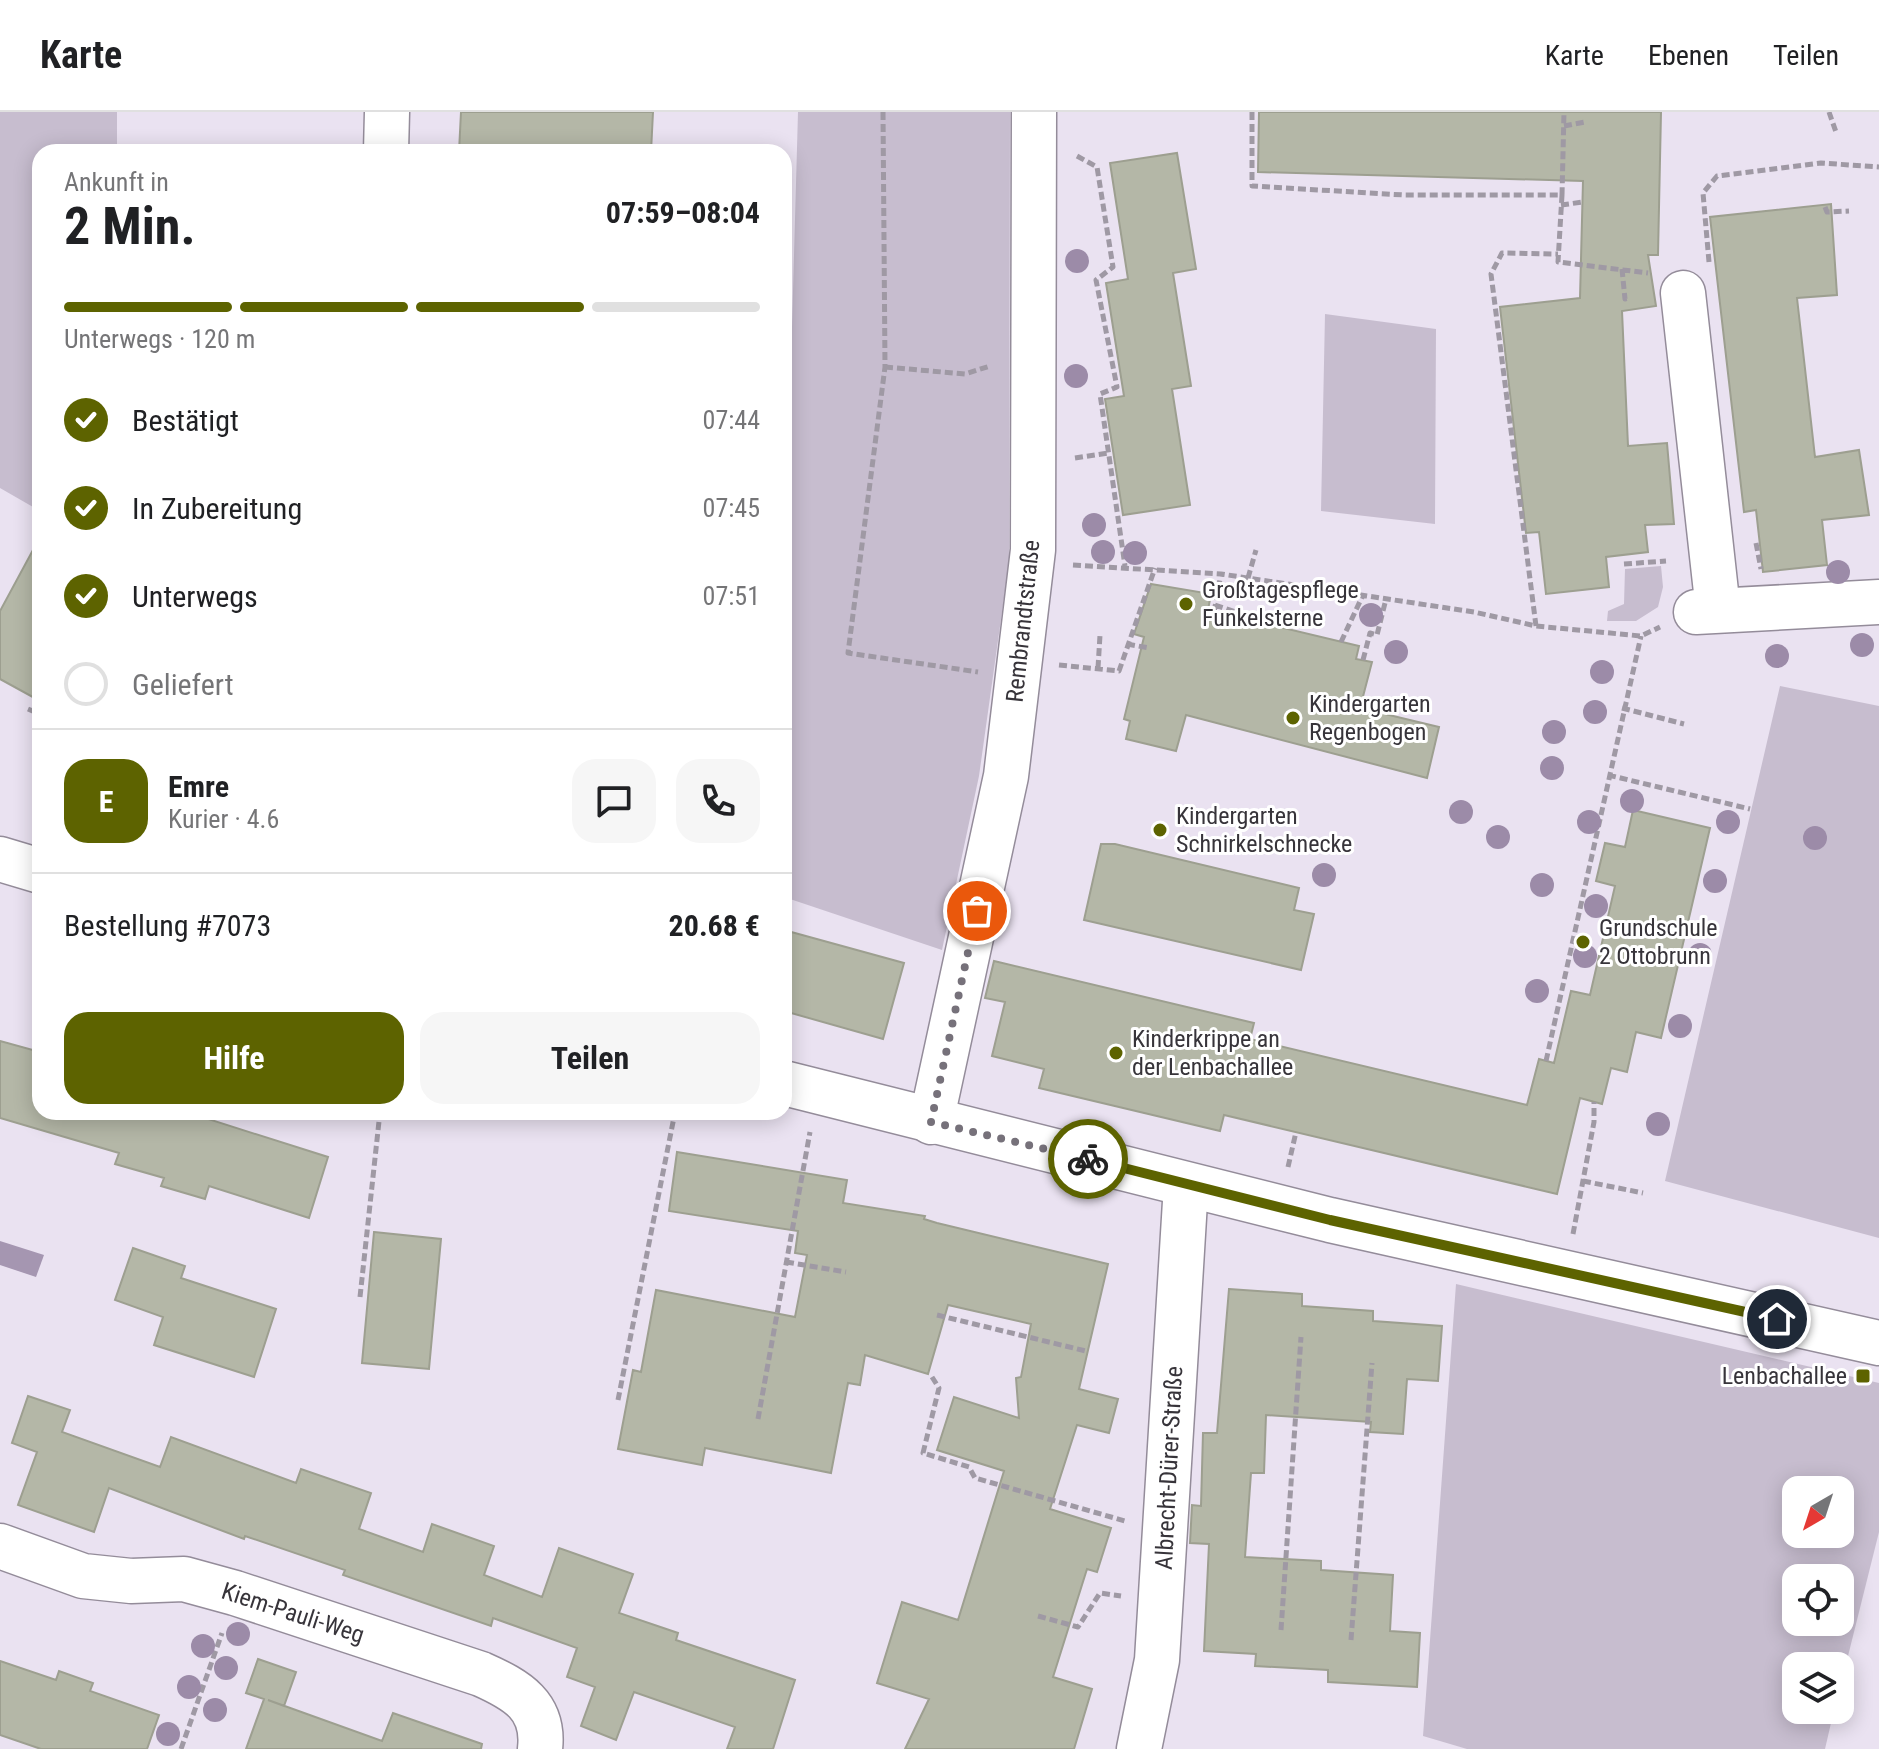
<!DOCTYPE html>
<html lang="de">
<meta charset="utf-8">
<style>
:root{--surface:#fff;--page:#f6f6f6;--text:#202124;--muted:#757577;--line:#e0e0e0;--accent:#5d6300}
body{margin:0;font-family:"Roboto Condensed",sans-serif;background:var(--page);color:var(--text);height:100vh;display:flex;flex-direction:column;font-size:30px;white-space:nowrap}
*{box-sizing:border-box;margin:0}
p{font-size:26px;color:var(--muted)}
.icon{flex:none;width:44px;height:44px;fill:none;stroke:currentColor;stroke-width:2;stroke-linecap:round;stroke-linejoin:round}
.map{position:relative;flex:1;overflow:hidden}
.drawer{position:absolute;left:32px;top:32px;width:760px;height:976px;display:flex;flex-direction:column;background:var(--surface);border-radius:24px;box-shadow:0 4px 20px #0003}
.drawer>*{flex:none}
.needle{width:52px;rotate:219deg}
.tools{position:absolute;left:1782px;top:1364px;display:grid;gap:16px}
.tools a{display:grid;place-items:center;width:72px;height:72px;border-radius:16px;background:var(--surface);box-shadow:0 4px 20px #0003;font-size:40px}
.pin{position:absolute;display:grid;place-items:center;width:68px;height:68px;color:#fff;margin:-34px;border:4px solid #fff;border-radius:50%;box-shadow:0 2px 8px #0007}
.courier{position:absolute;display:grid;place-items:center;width:80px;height:80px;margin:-40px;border:6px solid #5d6300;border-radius:50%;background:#fff;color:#222;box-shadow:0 2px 10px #0007}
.overview em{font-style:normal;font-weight:700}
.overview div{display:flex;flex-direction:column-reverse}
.overview{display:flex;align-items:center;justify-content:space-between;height:136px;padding:0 32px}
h1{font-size:52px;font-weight:700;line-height:60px}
.bar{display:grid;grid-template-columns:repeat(4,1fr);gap:12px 8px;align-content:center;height:96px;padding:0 32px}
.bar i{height:10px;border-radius:6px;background:var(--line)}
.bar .on{background:var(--accent)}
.bar p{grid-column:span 4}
.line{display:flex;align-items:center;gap:20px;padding:0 32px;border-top:2px solid var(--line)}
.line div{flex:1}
.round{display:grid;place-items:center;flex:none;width:84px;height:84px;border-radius:24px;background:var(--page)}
ol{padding:0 32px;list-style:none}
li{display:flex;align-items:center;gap:24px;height:88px}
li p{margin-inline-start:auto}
li .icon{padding:8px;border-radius:50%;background:var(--accent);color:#fff;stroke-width:4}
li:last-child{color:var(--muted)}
li i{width:44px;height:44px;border:4px solid var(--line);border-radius:50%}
.cta{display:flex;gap:16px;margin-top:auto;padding:16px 32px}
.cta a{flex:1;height:92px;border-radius:24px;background:var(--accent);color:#fff;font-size:32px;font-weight:700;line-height:92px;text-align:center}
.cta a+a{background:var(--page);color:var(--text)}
header{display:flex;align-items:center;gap:48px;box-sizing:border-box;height:112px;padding:0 40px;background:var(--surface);border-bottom:2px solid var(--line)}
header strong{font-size:38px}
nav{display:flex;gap:44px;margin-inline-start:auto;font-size:28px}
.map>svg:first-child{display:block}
.green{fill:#c7bdcf;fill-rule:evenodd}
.water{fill:#a596b1}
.building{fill:#b4b7a7;stroke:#9d9f90;stroke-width:2}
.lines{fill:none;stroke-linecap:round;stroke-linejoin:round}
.minor-casing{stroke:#948c9a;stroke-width:47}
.major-casing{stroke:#948c9a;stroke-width:47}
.path{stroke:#9f99a4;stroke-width:5;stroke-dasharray:8 4;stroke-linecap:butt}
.minor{stroke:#fff;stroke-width:44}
.major{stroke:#fff;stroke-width:44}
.tree{fill:#9c8ba8}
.done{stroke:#76717a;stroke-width:8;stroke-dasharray:0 14.4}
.route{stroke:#5d6300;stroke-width:10}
.poi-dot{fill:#5d6300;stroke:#fff;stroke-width:3}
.labels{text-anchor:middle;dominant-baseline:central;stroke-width:6;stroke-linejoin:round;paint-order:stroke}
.poi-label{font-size:24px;fill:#37343a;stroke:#fff;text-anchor:start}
.street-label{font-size:24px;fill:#37343a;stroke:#fff}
</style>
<header>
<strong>Karte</strong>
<nav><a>Karte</a><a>Ebenen</a><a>Teilen</a></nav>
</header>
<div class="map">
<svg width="1879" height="1637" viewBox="0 0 1879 1637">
<rect width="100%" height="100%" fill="#eae2f1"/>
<!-- green -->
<path class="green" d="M 0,0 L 117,0 L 117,40 L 40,40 L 40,399 L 0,376 Z
M 798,0 L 1010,0 L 1009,450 L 979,664 L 942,838 L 784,785 L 784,501 Z
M 1325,202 L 1436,217 L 1435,412 L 1321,399 Z
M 1661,454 L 1663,475 L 1658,495 L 1636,509 L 1607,509 L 1608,499 L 1624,492 L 1625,457 Z
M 1780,574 L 1879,594 L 1879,1126 L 1665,1069 Z
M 1456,1172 L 1879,1271 L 1879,1420 L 1840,1576 L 1840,1554 L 1796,1554 L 1796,1598 L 1834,1598 L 1825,1637 L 1467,1637 L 1423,1624 ZM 1796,1378 L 1840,1378 L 1840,1422 L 1796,1422 ZM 1840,1466 L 1840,1510 L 1796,1510 L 1796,1466 Z"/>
<!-- water -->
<path class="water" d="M 0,1129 L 44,1143 L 36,1165 L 0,1153 Z"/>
<!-- building -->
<path class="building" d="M 461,0 L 653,0 L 651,40 L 459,40 Z
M 1259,0 L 1661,0 L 1658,143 L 1648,143 L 1656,194 L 1622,199 L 1628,334 L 1667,331 L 1674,412 L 1645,413 L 1648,440 L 1606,445 L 1609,475 L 1546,482 L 1539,420 L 1526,421 L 1500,195 L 1580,186 L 1583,69 L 1258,60 Z
M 1177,41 L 1196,157 L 1173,161 L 1191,274 L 1172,277 L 1190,393 L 1123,403 L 1105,287 L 1124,284 L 1106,171 L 1128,167 L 1110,51 Z
M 1831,92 L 1837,183 L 1797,186 L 1815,345 L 1859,338 L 1869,403 L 1822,408 L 1827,453 L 1763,460 L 1756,398 L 1744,400 L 1710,105 Z
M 40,425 L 40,589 L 0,567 L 0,499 Z
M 1151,472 L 1211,482 L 1208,498 L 1359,534 L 1356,547 L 1372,550 L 1360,596 L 1439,615 L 1427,666 L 1186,603 L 1176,639 L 1126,627 L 1130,609 L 1124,607 L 1144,525 L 1134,522 Z
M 1633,698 L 1710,716 L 1661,926 L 1636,920 L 1627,960 L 1611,956 L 1602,992 L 1580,986 L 1557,1082 L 1224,1003 L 1220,1019 L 1039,976 L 1044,957 L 992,944 L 1005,890 L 985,886 L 994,849 L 1254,911 L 1250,927 L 1527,993 L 1539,947 L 1554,951 L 1571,879 L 1590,883 L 1615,774 L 1596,769 L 1605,731 L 1625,735 Z
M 1101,732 L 1115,732 L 1299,776 L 1294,798 L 1314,802 L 1301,858 L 1084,808 Z
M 784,818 L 904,851 L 883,927 L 784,899 Z
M 0,929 L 40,940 L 40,1000 L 211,1000 L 208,1007 L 328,1045 L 309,1106 L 209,1074 L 205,1087 L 161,1074 L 164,1066 L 115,1052 L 119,1041 L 0,1006 Z
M 677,1040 L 847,1068 L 843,1091 L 925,1104 L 924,1107 L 937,1111 L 1108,1152 L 1079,1277 L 1118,1287 L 1109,1321 L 1077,1313 L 1050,1397 L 1111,1416 L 1097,1460 L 1087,1457 L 1053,1565 L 1092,1577 L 1074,1637 L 905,1637 L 929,1587 L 877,1571 L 902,1490 L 958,1508 L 1004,1359 L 937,1338 L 954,1285 L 1019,1306 L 1016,1266 L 1021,1265 L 1031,1212 L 948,1193 L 928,1262 L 865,1243 L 860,1273 L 848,1271 L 831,1361 L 705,1336 L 702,1353 L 618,1337 L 633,1258 L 641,1260 L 656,1178 L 795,1205 L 807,1143 L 795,1141 L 798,1119 L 669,1099 Z
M 374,1120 L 441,1127 L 429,1257 L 362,1251 Z
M 133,1136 L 185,1154 L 181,1166 L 276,1197 L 254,1265 L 154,1233 L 163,1205 L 115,1188 Z
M 1229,1177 L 1302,1182 L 1302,1194 L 1373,1199 L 1373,1209 L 1442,1214 L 1438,1269 L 1407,1267 L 1403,1322 L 1370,1320 L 1371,1310 L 1266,1303 L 1264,1361 L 1251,1361 L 1245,1445 L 1321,1449 L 1321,1458 L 1393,1463 L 1390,1519 L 1420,1521 L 1417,1575 L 1328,1570 L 1328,1558 L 1255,1554 L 1256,1542 L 1204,1539 L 1209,1432 L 1190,1431 L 1192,1393 L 1201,1394 L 1203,1321 L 1217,1321 Z
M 28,1284 L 70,1298 L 62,1320 L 160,1355 L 171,1325 L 296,1371 L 301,1357 L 371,1381 L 359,1417 L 423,1440 L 432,1412 L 494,1434 L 484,1463 L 542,1485 L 559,1436 L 633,1462 L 619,1501 L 678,1521 L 676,1528 L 795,1568 L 773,1637 L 727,1637 L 735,1615 L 634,1580 L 616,1628 L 581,1614 L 595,1575 L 567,1565 L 577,1536 L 493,1506 L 491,1514 L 343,1463 L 345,1458 L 245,1424 L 244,1427 L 109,1376 L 94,1420 L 18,1393 L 37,1340 L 12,1331 Z
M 258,1547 L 296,1560 L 284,1594 L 268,1588 L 382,1629 L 393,1601 L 482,1632 L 481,1637 L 246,1637 L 264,1587 L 246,1581 Z
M 0,1549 L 56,1568 L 59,1559 L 93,1571 L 90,1579 L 159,1603 L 147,1637 L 41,1637 L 0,1623 Z"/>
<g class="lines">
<defs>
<path id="minor" d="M 386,40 L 387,0
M 1683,181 L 1718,498
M 1696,500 L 1879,490
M 931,1010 L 1006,664 L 1033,438 L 1034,0
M 0,1434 L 83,1464 L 131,1469 L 184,1467 L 235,1481 L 481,1562 C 517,1578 545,1594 540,1637
M 1139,1637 L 1157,1548 L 1186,1073"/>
<path id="major" d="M 0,747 L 40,759
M 784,971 L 1330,1108 L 1879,1231"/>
</defs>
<!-- minor casing -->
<use href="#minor" class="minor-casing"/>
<!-- major casing -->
<use href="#major" class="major-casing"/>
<!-- path -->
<path class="path" d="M 883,0 L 885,255 L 848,541 L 978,560
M 1252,0 L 1252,74 L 1404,83 L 1562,83 L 1564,0
M 1829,0 L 1836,20
M 1564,14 L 1585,10
M 1077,44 L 1097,55 L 1113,155 L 1096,168 L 1117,275 L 1100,282 L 1125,454
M 1562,83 L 1558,150 L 1648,161
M 1561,93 L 1583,90
M 1825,95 L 1827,100 L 1849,99
M 1709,150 L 1703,81 L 1717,64 L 1821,51 L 1879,55
M 1622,157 L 1625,187 L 1630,186
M 885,255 L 965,262 L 990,254
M 1075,346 L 1109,341
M 1756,431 L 1761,457
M 1624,452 L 1666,449
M 1073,453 L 1221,462 L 1474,500 L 1536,514 L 1641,524 L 1660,515
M 1248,466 L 1256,438
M 1215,493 L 1245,503 L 1244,508
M 1214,500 L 1221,462
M 1536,514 L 1491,162 L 1502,141 L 1558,142
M 1341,530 L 1363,483
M 1127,532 L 1149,536
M 1363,548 L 1370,521 L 1377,523 L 1386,487
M 1059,553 L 1119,559 L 1155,456
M 1098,556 L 1100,523
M 1622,596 L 1684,612
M 28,597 L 40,602
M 1608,663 L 1750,697
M 1546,949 L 1641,524
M 1288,1055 L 1296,1020
M 1583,1069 L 1643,1081
M 1573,1122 L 1594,1010 L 1594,990
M 786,1150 L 846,1160
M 360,1185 L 380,1000
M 937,1203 L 1086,1239
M 932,1265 L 939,1276 L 923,1341 L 969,1355 L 975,1366 L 1125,1409
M 618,1288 L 675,1000
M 758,1307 L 810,1020
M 1038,1504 L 1078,1515 L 1100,1481 L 1121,1484
M 1281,1518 L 1301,1225
M 1351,1528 L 1372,1251
M 181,1637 L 222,1521"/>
<!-- minor -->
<use href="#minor" class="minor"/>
<!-- major -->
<use href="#major" class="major"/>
</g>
<!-- trees -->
<g class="tree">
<circle cx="1077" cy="149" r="12"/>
<circle cx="1076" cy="264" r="12"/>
<circle cx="1094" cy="413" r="12"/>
<circle cx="1103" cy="440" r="12"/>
<circle cx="1135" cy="441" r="12"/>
<circle cx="1838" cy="460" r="12"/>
<circle cx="1371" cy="503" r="12"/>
<circle cx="1862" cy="533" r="12"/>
<circle cx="1396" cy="540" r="12"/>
<circle cx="1777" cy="544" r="12"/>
<circle cx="1602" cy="560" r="12"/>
<circle cx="1595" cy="600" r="12"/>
<circle cx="1554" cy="620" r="12"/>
<circle cx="1552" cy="656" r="12"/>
<circle cx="1632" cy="689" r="12"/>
<circle cx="1461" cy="700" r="12"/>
<circle cx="1589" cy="710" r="12"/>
<circle cx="1728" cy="710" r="12"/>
<circle cx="1498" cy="725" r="12"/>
<circle cx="1815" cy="726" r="12"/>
<circle cx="1324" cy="763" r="12"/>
<circle cx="1715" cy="769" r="12"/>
<circle cx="1542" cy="773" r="12"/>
<circle cx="1596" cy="794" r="12"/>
<circle cx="1700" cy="843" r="12"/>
<circle cx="1585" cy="844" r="12"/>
<circle cx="1537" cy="879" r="12"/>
<circle cx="1680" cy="914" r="12"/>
<circle cx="1658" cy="1012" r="12"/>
<circle cx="238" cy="1522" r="12"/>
<circle cx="203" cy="1534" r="12"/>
<circle cx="226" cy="1556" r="12"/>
<circle cx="189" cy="1575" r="12"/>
<circle cx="215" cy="1598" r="12"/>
<circle cx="168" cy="1622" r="12"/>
</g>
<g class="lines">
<!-- done -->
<path class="done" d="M 977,799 L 931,1010 L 1088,1047"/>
<!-- route -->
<path class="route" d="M 1088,1047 L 1330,1108 L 1777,1207"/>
</g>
<!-- markers -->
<g class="poi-dot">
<circle cx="1186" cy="492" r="8"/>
<circle cx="1293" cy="606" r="8"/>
<circle cx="1160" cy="718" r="8"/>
<circle cx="1583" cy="830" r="8"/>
<circle cx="1116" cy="941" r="8"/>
<rect x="1855" y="1256" width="16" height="16" rx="4"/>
</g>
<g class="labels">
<!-- poi labels -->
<g class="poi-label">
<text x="1202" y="478">Großtagespflege<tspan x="1202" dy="28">Funkelsterne</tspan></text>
<text x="1309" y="592">Kindergarten<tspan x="1309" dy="28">Regenbogen</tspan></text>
<text x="1176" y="704">Kindergarten<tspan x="1176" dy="28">Schnirkelschnecke</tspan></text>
<text x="1599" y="816">Grundschule<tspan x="1599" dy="28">2 Ottobrunn</tspan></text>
<text x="1132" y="927">Kinderkrippe an<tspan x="1132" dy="28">der Lenbachallee</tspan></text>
<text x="1847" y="1264" text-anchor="end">Lenbachallee</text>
</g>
<!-- street labels -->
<g class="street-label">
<text transform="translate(1023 509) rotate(-84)">Rembrandtstraße</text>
<text transform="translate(1169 1356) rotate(-87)">Albrecht-Dürer-Straße</text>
<text transform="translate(293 1501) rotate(18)">Kiem-Pauli-Weg</text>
</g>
</g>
</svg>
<div class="tools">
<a><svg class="needle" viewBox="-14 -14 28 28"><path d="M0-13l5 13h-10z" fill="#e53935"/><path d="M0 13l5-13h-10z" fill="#757577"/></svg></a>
<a><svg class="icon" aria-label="locate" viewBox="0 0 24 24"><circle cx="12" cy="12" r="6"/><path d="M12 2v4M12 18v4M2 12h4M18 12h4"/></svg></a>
<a><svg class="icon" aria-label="layers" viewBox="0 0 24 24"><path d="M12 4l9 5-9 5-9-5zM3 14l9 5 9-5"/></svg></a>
</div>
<div class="pin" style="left:977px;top:799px;background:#ea580c"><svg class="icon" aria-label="bag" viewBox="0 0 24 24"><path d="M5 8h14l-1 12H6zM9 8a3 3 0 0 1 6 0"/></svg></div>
<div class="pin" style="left:1777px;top:1207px;background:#1f2937"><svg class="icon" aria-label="home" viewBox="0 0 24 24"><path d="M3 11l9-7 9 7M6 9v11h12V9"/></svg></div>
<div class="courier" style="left:1088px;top:1047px"><svg class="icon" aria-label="bike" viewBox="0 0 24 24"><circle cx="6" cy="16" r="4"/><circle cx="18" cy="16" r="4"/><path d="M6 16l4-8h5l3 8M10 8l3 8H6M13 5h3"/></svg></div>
<section class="drawer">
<div class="overview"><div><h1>2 Min.</h1><p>Ankunft in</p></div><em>07:59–08:04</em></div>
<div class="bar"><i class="on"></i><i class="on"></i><i class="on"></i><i></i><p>Unterwegs · 120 m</p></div>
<ol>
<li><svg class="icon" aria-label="check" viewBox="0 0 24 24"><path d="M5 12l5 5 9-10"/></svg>Bestätigt<p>07:44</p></li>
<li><svg class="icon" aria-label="check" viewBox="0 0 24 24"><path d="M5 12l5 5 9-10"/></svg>In Zubereitung<p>07:45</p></li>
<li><svg class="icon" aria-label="check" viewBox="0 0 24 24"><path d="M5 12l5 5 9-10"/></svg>Unterwegs<p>07:51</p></li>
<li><i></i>Geliefert</li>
</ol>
<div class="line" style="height:144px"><b class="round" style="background:var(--accent);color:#fff">E</b><div><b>Emre</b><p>Kurier · 4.6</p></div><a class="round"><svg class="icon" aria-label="chat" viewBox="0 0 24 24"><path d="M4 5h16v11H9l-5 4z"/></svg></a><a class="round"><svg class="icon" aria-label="phone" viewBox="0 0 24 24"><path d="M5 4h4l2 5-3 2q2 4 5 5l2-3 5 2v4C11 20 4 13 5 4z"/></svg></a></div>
<div class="line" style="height:104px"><div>Bestellung #7073</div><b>20.68 €</b></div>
<div class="cta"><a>Hilfe</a><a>Teilen</a></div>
</section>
</div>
